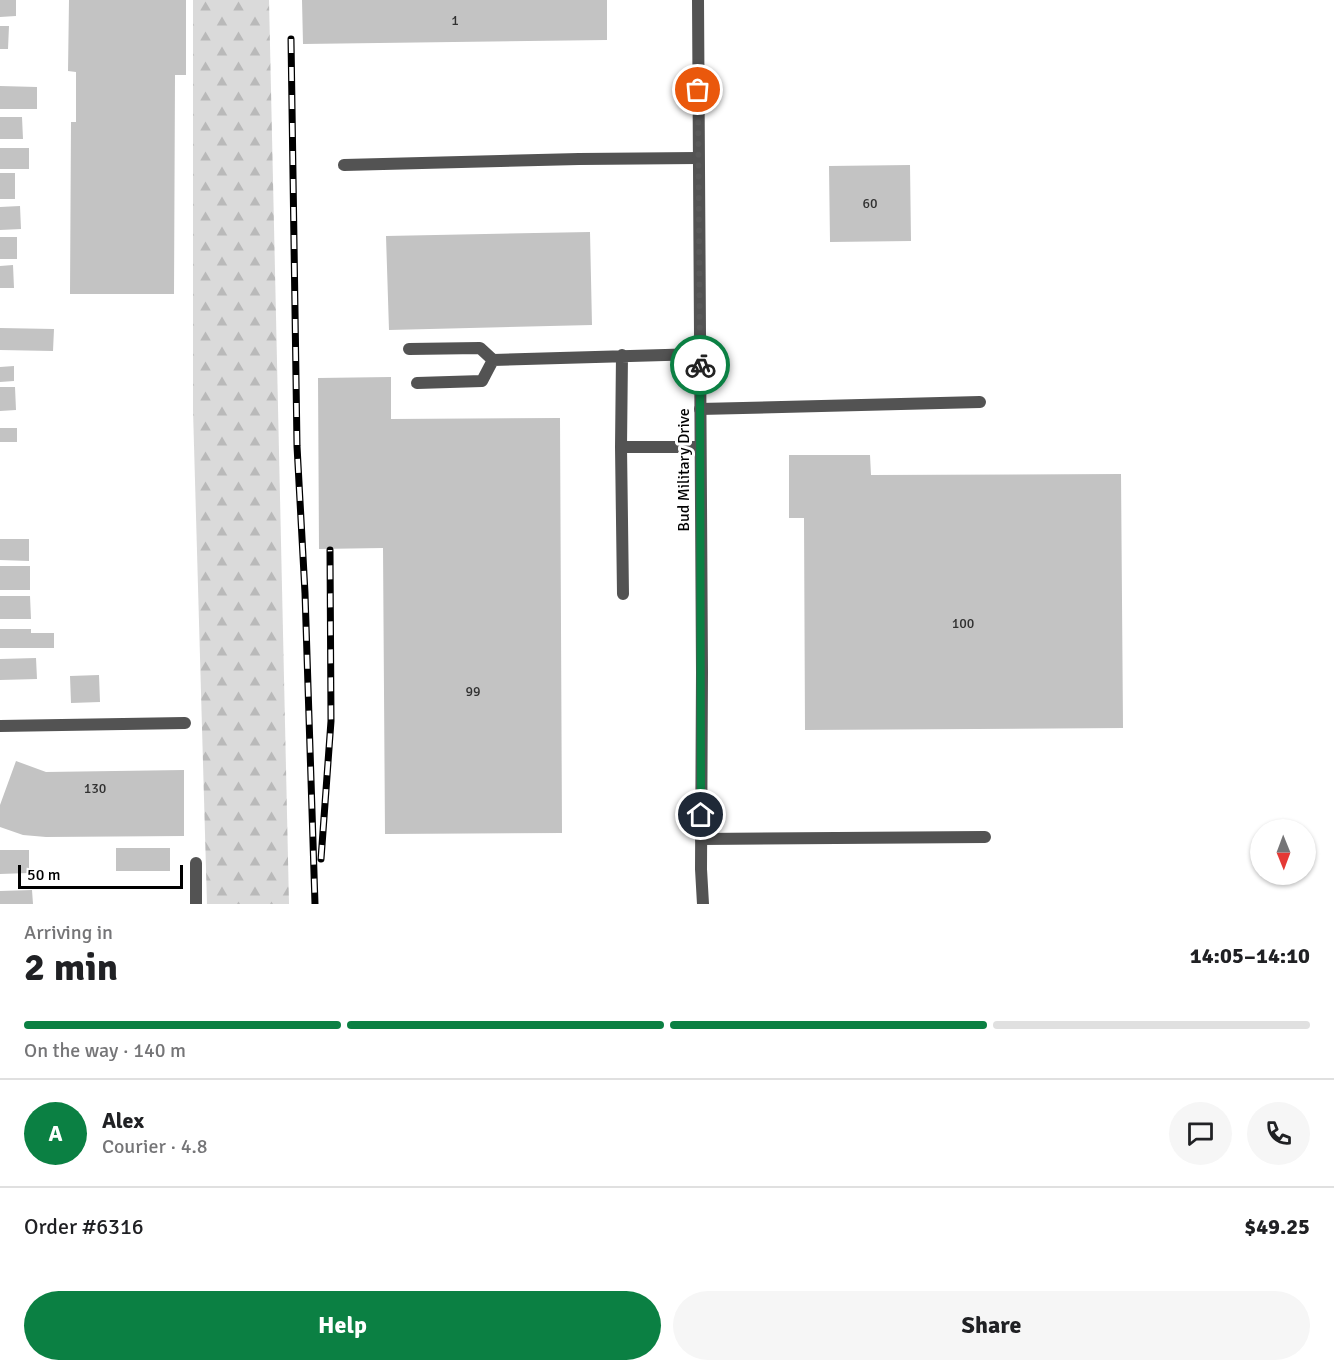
<!DOCTYPE html>
<meta charset="utf-8">
<style>
:root{--surface:#fff;--page:#f6f6f6;--text:#202124;--muted:#757577;--line:#e0e0e0;--accent:#0b8043}
body{margin:0;font-family:Signika,sans-serif;background:var(--page);color:var(--text);height:100vh;display:flex;flex-direction:column;font-size:22px;white-space:nowrap}
*{box-sizing:border-box;margin:0}
p{font-size:20px;color:var(--muted)}
.icon{flex:none;width:33px;height:33px;fill:none;stroke:currentColor;stroke-width:2;stroke-linecap:round;stroke-linejoin:round}
.map{position:relative;height:904px;overflow:hidden}
.sheet{display:flex;flex-direction:column;background:var(--surface);flex:1}
.sheet>*{flex:none}
.needle{width:39px;rotate:179deg}
.controls{position:absolute;left:1250px;top:819px;display:grid;gap:12px}
.controls a{display:grid;place-items:center;width:66px;height:66px;border-radius:50%;background:var(--surface);box-shadow:0 2px 4px #0004;font-size:30px}
.scale{position:absolute;left:18px;bottom:15px;width:165px;box-sizing:border-box;padding-left:6px;border:3px solid #000;border-top:0;font-size:16px;line-height:21px;white-space:nowrap;color:#000;-webkit-text-stroke:4px #fff;paint-order:stroke}
.pin{position:absolute;display:grid;place-items:center;width:51px;height:51px;color:#fff;margin:-26px;border:3px solid #fff;border-radius:50%;box-shadow:0 2px 6px #0007}
.courier{position:absolute;display:grid;place-items:center;width:60px;height:60px;margin:-30px;border:4px solid #0b8043;border-radius:50%;background:#fff;color:#222;box-shadow:0 2px 8px #0007}
.summary em{font-style:normal;font-weight:700}
.summary div{display:flex;flex-direction:column-reverse}
.summary{display:flex;align-items:center;justify-content:space-between;height:102px;padding:0 24px}
h1{font-size:39px;font-weight:700;line-height:45px}
.bar{display:grid;grid-template-columns:repeat(4,1fr);gap:9px 6px;align-content:center;height:72px;padding:0 24px}
.bar i{height:8px;border-radius:4px;background:var(--line)}
.bar .current{background:var(--accent)}
.bar p{grid-column:span 4}
.line{display:flex;align-items:center;gap:15px;padding:0 24px;border-top:2px solid var(--line)}
.line div{flex:1}
.round{display:grid;place-items:center;flex:none;width:63px;height:63px;border-radius:32px;background:var(--page)}
.cta{display:flex;gap:12px;margin-top:auto;padding:12px 24px}
.cta a{flex:1;height:69px;border-radius:36px;background:var(--accent);color:#fff;font-size:24px;font-weight:700;line-height:69px;text-align:center}
.cta a+a{background:var(--page);color:var(--text)}
.map>svg:first-child{display:block}
.forest{fill:url(#forest-firs)}
.building{fill:#c3c3c3}
.lines{fill:none;stroke-linecap:round;stroke-linejoin:round}
.lane{stroke:#535353;stroke-width:12}
.street{stroke:#535353;stroke-width:12}
.rail-casing{stroke:#000;stroke-width:7}
.rail{stroke:#fff;stroke-width:4.5;stroke-dasharray:14;stroke-linecap:butt}
.done{stroke:#595959;stroke-width:6;stroke-dasharray:0 10.8}
.route{stroke:#0b8043;stroke-width:8}
.labels{text-anchor:middle;dominant-baseline:central;stroke-width:6;stroke-linejoin:round;paint-order:stroke}
.number-label{font-size:14px;fill:#313131}
.street-label{font-size:16px;fill:#000;stroke:#fff}
</style>
<div class="map">
<svg width="1334" height="904" viewBox="0 0 1334 904">
<defs>
<pattern id="forest-firs" width="22" height="20" patternUnits="userSpaceOnUse" patternTransform="scale(1.5)"><rect width="22" height="20" fill="#dadada"/><path d="M5 1l3.5 6h-7zM16 11l3.5 6h-7z" fill="#b9b9b9"/></pattern>
</defs>
<rect width="100%" height="100%" fill="#fff"/>
<!-- forest -->
<path class="forest" d="M 193,0 L 269,0 L 289,904 L 207,904 L 193,410 Z"/>
<!-- building -->
<path class="building" d="M 0,0 L 16,0 L 16,16 L 0,17 Z
M 69,0 L 186,0 L 186,75 L 175,75 L 174,294 L 70,294 L 71,122 L 76,122 L 76,72 L 68,71 Z
M 302,0 L 607,0 L 607,40 L 303,44 Z
M 0,26 L 9,26 L 8,49 L 0,49 Z
M 0,86 L 37,87 L 37,109 L 0,109 Z
M 0,117 L 22,117 L 23,139 L 0,139 Z
M 0,148 L 29,148 L 29,169 L 0,169 Z
M 910,165 L 911,241 L 830,242 L 829,166 Z
M 0,173 L 15,173 L 15,199 L 0,199 Z
M 20,206 L 21,229 L 0,230 L 0,207 Z
M 590,232 L 592,325 L 389,330 L 386,236 Z
M 0,237 L 17,237 L 17,259 L 0,259 Z
M 13,265 L 14,288 L 0,288 L 0,266 Z
M 0,328 L 54,329 L 53,351 L 0,350 Z
M 14,366 L 14,381 L 0,382 L 0,367 Z
M 391,377 L 391,419 L 560,418 L 562,833 L 385,834 L 383,548 L 319,549 L 318,378 Z
M 0,387 L 15,387 L 16,410 L 0,411 Z
M 0,428 L 17,428 L 17,442 L 0,442 Z
M 789,455 L 870,455 L 871,475 L 1121,474 L 1123,728 L 805,730 L 804,518 L 789,518 Z
M 0,539 L 29,539 L 29,561 L 0,560 Z
M 0,566 L 30,566 L 30,590 L 0,590 Z
M 0,596 L 30,596 L 31,619 L 0,619 Z
M 0,629 L 31,629 L 31,633 L 54,633 L 54,648 L 0,648 Z
M 36,658 L 37,679 L 0,680 L 0,659 Z
M 99,675 L 100,702 L 71,703 L 70,676 Z
M 16,761 L 46,772 L 184,770 L 184,836 L 46,837 L 23,835 L 0,827 L 0,805 Z
M 116,848 L 170,848 L 170,871 L 116,871 Z
M 0,850 L 29,850 L 29,873 L 0,874 Z
M 32,890 L 33,904 L 0,904 L 0,891 Z"/>
<g class="lines">
<!-- lane -->
<path class="lane" d="M 344,165 L 579,159 L 698,158
M 409,349 L 480,348 L 493,360 L 700,354
M 622,355 L 621,447 L 700,447
M 417,383 L 482,381 L 493,360
M 700,409 L 980,402
M 621,447 L 623,594
M 0,726 L 185,723
M 701,839 L 985,837"/>
<!-- street -->
<path class="street" d="M 698,0 L 702,672 L 701,869 L 703,904
M 196,904 L 196,863"/>
<defs>
<path id="rail" d="M 291,39 L 297,446 L 305,593 L 315,904
M 321,859 L 331,721 L 330,550"/>
</defs>
<!-- rail casing -->
<use href="#rail" class="rail-casing"/>
<!-- rail -->
<use href="#rail" class="rail"/>
</g>
<g class="lines">
<!-- done -->
<path class="done" d="M 698,90 L 700,365"/>
<!-- route -->
<path class="route" d="M 700,365 L 701,815"/>
</g>
<g class="labels">
<!-- number labels -->
<g class="number-label">
<text x="455" y="20">1</text>
<text x="870" y="203">60</text>
<text x="963" y="623">100</text>
<text x="473" y="691">99</text>
<text x="95" y="788">130</text>
</g>
<!-- street labels -->
<g class="street-label">
<text transform="translate(684 470) rotate(-90)">Bud Military Drive</text>
</g>
</g>
</svg>
<div class="controls">
<a><svg class="needle" viewBox="-14 -14 28 28"><path d="M0-13l5 13h-10z" fill="#e53935"/><path d="M0 13l5-13h-10z" fill="#757577"/></svg></a>
</div>
<div class="scale">50 m</div>
<div class="pin" style="left:698px;top:90px;background:#ea580c"><svg class="icon" aria-label="bag" viewBox="0 0 24 24"><path d="M5 8h14l-1 12H6zM9 8a3 3 0 0 1 6 0"/></svg></div>
<div class="pin" style="left:701px;top:815px;background:#1f2937"><svg class="icon" aria-label="home" viewBox="0 0 24 24"><path d="M3 11l9-7 9 7M6 9v11h12V9"/></svg></div>
<div class="courier" style="left:700px;top:365px"><svg class="icon" aria-label="bike" viewBox="0 0 24 24"><circle cx="6" cy="16" r="4"/><circle cx="18" cy="16" r="4"/><path d="M6 16l4-8h5l3 8M10 8l3 8H6M13 5h3"/></svg></div>
</div>
<section class="sheet">
<div class="summary"><div><h1>2 min</h1><p>Arriving in</p></div><em>14:05–14:10</em></div>
<div class="bar"><i class="current"></i><i class="current"></i><i class="current"></i><i></i><p>On the way · 140 m</p></div>
<div class="line" style="height:108px"><b class="round" style="background:var(--accent);color:#fff">A</b><div><b>Alex</b><p>Courier · 4.8</p></div><a class="round"><svg class="icon" aria-label="chat" viewBox="0 0 24 24"><path d="M4 5h16v11H9l-5 4z"/></svg></a><a class="round"><svg class="icon" aria-label="phone" viewBox="0 0 24 24"><path d="M5 4h4l2 5-3 2q2 4 5 5l2-3 5 2v4C11 20 4 13 5 4z"/></svg></a></div>
<div class="line" style="height:78px"><div>Order #6316</div><b>$49.25</b></div>
<div class="cta"><a>Help</a><a>Share</a></div>
</section>
